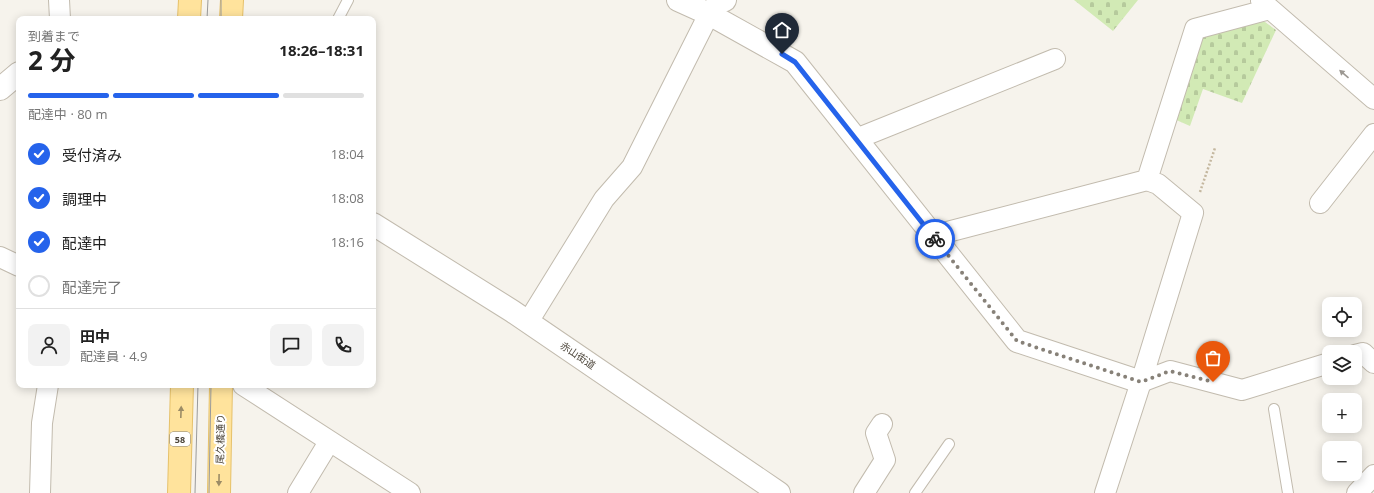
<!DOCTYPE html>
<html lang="ja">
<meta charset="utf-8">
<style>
:root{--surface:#fff;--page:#f2f2f2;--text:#222;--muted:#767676;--line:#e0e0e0;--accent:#2563eb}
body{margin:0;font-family:"Open Sans","Noto Sans JP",sans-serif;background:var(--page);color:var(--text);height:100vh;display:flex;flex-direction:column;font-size:15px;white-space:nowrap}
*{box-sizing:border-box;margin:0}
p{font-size:13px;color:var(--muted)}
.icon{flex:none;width:22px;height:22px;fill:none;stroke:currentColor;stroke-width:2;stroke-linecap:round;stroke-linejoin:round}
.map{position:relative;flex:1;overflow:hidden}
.sheet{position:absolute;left:16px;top:16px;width:360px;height:372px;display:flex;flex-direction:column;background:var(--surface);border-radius:8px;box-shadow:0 2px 10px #0003}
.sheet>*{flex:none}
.controls{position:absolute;left:1322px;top:297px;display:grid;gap:8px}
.controls a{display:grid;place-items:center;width:40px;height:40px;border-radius:8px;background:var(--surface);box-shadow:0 2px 10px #0003;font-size:20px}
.pin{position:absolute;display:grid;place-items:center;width:34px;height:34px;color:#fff;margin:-41px -17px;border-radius:50% 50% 50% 0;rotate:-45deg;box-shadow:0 0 4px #0007}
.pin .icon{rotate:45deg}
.courier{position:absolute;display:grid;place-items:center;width:40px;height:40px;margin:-20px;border:3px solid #2563eb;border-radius:50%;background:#fff;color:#222;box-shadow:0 1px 5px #0007}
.headline em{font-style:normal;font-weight:700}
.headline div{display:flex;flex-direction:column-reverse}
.headline{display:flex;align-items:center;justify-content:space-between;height:68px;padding:0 12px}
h1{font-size:26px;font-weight:700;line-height:30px}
.bar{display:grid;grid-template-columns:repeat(4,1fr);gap:6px 4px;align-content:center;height:48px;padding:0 12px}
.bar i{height:5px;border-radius:3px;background:var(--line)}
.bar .on{background:var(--accent)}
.bar p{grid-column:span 4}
.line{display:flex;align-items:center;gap:10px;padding:0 12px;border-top:1px solid var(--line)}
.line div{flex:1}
.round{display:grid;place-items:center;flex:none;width:42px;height:42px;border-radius:8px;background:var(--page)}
ol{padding:0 12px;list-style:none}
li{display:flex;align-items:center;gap:12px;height:44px}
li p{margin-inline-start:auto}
li .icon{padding:4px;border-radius:50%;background:var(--accent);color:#fff;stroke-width:4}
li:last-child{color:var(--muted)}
li i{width:22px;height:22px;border:2px solid var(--line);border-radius:50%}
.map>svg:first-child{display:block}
.cemetery{fill:url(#cemetery-stones)}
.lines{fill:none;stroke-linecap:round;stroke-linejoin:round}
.service-casing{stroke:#c2bbae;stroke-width:12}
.minor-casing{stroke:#c2bbae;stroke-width:22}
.tertiary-casing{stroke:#c2bbae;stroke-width:24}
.primary-casing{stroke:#e6c16a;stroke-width:24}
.path{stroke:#c4b79f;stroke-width:2.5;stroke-dasharray:2 2;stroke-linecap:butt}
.service{stroke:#fff;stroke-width:10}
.minor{stroke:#fff;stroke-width:20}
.tertiary{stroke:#fff;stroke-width:22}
.primary{stroke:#ffe39c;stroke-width:22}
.tram{stroke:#9a9a9a;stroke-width:1}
.oneway{fill:#9c9892}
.oneway2{fill:#9c8c66}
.done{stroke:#878178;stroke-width:4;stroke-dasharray:0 7.2}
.route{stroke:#2563eb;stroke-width:5}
.labels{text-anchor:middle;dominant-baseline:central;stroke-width:4;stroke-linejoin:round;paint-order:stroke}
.shield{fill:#fff;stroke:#817c74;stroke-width:1}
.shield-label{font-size:9px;font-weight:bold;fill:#4b4439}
.street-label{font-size:10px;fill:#4b4439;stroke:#fff}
</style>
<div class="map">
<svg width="1374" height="493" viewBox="0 0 1374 493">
<defs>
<pattern id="cemetery-stones" width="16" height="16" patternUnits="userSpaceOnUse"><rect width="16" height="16" fill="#d2eab5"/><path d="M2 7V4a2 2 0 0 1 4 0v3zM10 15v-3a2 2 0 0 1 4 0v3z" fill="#b6ca9c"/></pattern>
</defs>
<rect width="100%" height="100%" fill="#f6f3ec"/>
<!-- cemetery -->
<path class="cemetery" d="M 1074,0 L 1138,0 L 1113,31 Z
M 1260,21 L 1265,22 L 1276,30 L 1242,103 L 1203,89 L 1190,126 L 1174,119 L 1202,38 Z"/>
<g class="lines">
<defs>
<path id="service" d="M 338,19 L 348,0
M 1274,409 L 1288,493
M 915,493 L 949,444"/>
<path id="minor" d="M 59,0 L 60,19
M 1261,1 L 1374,99
M 856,139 L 1055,59
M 1147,180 L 1195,29 L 1270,9
M 1320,203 L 1374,134
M 932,236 L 1147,180 L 1158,184 L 1193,213 L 1141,382 L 1105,493
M 0,257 L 19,266
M 528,322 L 604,199 L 632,167 L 709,14
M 1355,355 L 1363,353 L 1374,363
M 1141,382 L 1170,371 L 1242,390 L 1329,363
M 243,385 L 410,493
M 40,493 L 42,423 L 48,385
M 298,493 L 329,442
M 864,493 L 885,460 L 876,433 L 882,424
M 1357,493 L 1374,475"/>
<path id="tertiary" d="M 678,0 L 709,14 L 795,62 L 1017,341 L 1141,382
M 709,14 L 720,2 L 725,0
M 0,89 L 19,73
M 373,224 L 512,311 L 779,493"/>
<path id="primary" d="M 189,19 L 190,0
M 231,19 L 232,0
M 179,493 L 182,385
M 219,493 L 221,385"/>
</defs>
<!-- service casing -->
<use href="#service" class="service-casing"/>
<!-- minor casing -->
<use href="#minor" class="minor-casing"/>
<!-- tertiary casing -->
<use href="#tertiary" class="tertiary-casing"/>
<!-- primary casing -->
<use href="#primary" class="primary-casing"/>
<!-- path -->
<path class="path" d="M 1200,192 L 1215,148"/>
<!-- service -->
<use href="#service" class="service"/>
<!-- minor -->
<use href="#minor" class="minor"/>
<!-- tertiary -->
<use href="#tertiary" class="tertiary"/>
<!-- primary -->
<use href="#primary" class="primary"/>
<!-- tram -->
<path class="tram" d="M 207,19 L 208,0
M 221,19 L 221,0
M 195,493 L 198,385
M 209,493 L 211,385"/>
</g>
<!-- one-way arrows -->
<defs><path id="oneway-solid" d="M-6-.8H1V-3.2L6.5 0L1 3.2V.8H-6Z"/></defs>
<use class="oneway" href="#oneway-solid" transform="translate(1344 74) rotate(-139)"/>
<g class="oneway2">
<use href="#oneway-solid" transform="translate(181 412) rotate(-88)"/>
<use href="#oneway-solid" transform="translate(219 480) rotate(91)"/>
</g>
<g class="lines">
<!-- done -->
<path class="done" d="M 935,239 L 1017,341 L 1141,382 L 1170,371 L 1213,382"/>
<!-- route -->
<path class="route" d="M 782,54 L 795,62 L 935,239"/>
</g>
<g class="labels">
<!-- shield labels -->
<rect class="shield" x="170" y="432" width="20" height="14" rx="3"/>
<g class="shield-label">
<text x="180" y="439">58</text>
</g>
<!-- street labels -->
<g class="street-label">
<text transform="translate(578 355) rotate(34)">赤山街道</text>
<text transform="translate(220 439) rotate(-89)">尾久橋通り</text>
</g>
</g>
</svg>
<div class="controls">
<a><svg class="icon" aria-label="locate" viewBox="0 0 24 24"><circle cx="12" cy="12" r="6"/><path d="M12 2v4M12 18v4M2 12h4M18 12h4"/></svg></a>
<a><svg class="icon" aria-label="layers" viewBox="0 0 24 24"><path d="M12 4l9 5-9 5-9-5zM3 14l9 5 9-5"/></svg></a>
<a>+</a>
<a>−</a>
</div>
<div class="pin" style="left:1213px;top:382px;background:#ea580c"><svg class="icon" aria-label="bag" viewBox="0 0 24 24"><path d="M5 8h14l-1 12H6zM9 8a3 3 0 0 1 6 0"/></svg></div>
<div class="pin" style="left:782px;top:54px;background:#1f2937"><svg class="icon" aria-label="home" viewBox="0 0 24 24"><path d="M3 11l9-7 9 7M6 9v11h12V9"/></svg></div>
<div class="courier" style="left:935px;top:239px"><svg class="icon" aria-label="bike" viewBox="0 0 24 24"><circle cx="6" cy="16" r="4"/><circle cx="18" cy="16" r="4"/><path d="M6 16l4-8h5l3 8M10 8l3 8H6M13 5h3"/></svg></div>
<section class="sheet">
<div class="headline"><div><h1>2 分</h1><p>到着まで</p></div><em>18:26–18:31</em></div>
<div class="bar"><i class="on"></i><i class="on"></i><i class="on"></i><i></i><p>配達中 · 80 m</p></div>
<ol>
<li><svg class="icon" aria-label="check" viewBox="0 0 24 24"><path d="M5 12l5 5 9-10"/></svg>受付済み<p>18:04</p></li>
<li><svg class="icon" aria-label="check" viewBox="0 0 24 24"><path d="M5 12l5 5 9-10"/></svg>調理中<p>18:08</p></li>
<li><svg class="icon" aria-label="check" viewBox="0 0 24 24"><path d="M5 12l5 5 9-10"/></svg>配達中<p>18:16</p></li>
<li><i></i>配達完了</li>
</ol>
<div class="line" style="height:72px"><a class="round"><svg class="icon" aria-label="person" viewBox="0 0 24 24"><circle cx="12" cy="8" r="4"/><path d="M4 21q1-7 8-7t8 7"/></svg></a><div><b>田中</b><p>配達員 · 4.9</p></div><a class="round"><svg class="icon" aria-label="chat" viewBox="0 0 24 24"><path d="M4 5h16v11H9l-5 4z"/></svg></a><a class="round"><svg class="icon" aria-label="phone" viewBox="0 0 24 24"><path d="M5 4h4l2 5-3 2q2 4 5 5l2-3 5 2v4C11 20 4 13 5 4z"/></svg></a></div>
</section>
</div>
